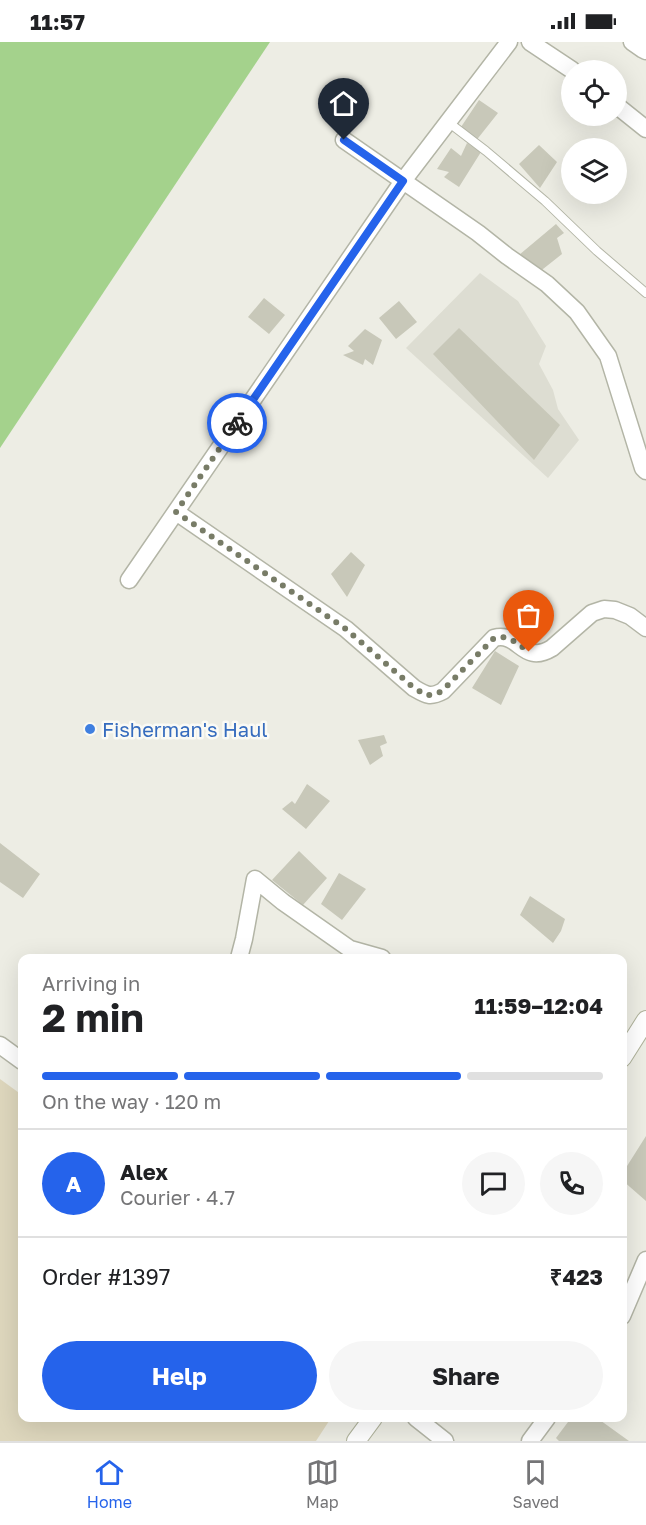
<!DOCTYPE html>
<meta charset="utf-8">
<style>
:root{--surface:#fff;--page:#f6f6f6;--text:#202124;--muted:#757577;--line:#e0e0e0;--accent:#2563eb}
body{margin:0;font-family:"Golos Text",sans-serif;background:var(--page);color:var(--text);height:100vh;display:flex;flex-direction:column;font-size:22px;white-space:nowrap}
*{box-sizing:border-box;margin:0}
p{font-size:20px;color:var(--muted)}
.icon{flex:none;width:33px;height:33px;fill:none;stroke:currentColor;stroke-width:2;stroke-linecap:round;stroke-linejoin:round}
.map{position:relative;flex:1;overflow:hidden}
.drawer{position:absolute;left:18px;top:912px;width:609px;height:468px;display:flex;flex-direction:column;background:var(--surface);border-radius:12px;box-shadow:0 6px 24px #0002}
.drawer>*{flex:none}
.buttons{position:absolute;left:561px;top:18px;display:grid;gap:12px}
.buttons a{display:grid;place-items:center;width:66px;height:66px;border-radius:50%;background:var(--surface);box-shadow:0 6px 24px #0002;font-size:30px}
.pin{position:absolute;display:grid;place-items:center;width:51px;height:51px;color:#fff;margin:-62px -26px;border-radius:50% 50% 50% 0;rotate:-45deg;box-shadow:0 0 6px #0007}
.pin .icon{rotate:45deg}
.courier{position:absolute;display:grid;place-items:center;width:60px;height:60px;margin:-30px;border:4px solid #2563eb;border-radius:50%;background:#fff;color:#222;box-shadow:0 2px 8px #0007}
.head em{font-style:normal;font-weight:700}
.head div{display:flex;flex-direction:column-reverse}
.head{display:flex;align-items:center;justify-content:space-between;height:102px;padding:0 24px}
h1{font-size:39px;font-weight:700;line-height:45px}
.bar{display:grid;grid-template-columns:repeat(4,1fr);gap:9px 6px;align-content:center;height:72px;padding:0 24px}
.bar i{height:8px;border-radius:4px;background:var(--line)}
.bar .current{background:var(--accent)}
.bar p{grid-column:span 4}
.line{display:flex;align-items:center;gap:15px;padding:0 24px;border-top:2px solid var(--line)}
.line div{flex:1}
.round{display:grid;place-items:center;flex:none;width:63px;height:63px;border-radius:32px;background:var(--page)}
.cta{display:flex;gap:12px;margin-top:auto;padding:12px 24px}
.cta a{flex:1;height:69px;border-radius:36px;background:var(--accent);color:#fff;font-size:24px;font-weight:700;line-height:69px;text-align:center}
.cta a+a{background:var(--page);color:var(--text)}
.status{display:flex;justify-content:space-between;align-items:center;height:42px;padding:0 30px;background:var(--surface);direction:ltr}
.status svg{height:16px;fill:currentColor}
.menu{display:flex;justify-content:space-around;align-items:center;height:84px;border-top:2px solid var(--line);background:var(--surface);font-size:16px;color:var(--muted)}
.menu a{display:grid;justify-items:center;gap:3px}
.menu .current{color:var(--accent)}
.map>svg:first-child{display:block}
.built{fill:#ddddd2}
.green{fill:#ded7bd}
.water{fill:#a4d28c}
.building{fill:#c8c8b9}
.lines{fill:none;stroke-linecap:round;stroke-linejoin:round}
.service-casing{stroke:#b3b5a6;stroke-width:10}
.minor-casing{stroke:#b3b5a6;stroke-width:19}
.secondary-casing{stroke:#b0b39c;stroke-width:20}
.service{stroke:#fff;stroke-width:8}
.minor{stroke:#fff;stroke-width:16}
.secondary{stroke:#fff;stroke-width:18}
.done{stroke:#787c67;stroke-width:6;stroke-dasharray:0 10.8}
.route{stroke:#2563eb;stroke-width:8}
.shop-dot{fill:#3f7fe0;stroke:#fafaf5;stroke-width:2}
.labels{text-anchor:middle;dominant-baseline:central;stroke-width:5;stroke-linejoin:round;paint-order:stroke}
.shop-label{font-size:20px;fill:#366cbe;stroke:#fafaf5;text-anchor:start}
</style>
<div class="status"><b>11:57</b><svg viewBox="0 0 49 12"><path d="M0 12V9h3v3zM5 12V6h3v6zM10 12V3h3v9zM15 12V0h3v12zM26 1h20v11H26zM47 4h2v5h-2z"/></svg></div>
<div class="map">
<svg width="646" height="1399" viewBox="0 0 646 1399">
<rect width="100%" height="100%" fill="#edede4"/>
<!-- built -->
<path class="built" d="M 480,231 L 518,259 L 546,304 L 539,322 L 553,348 L 558,367 L 579,398 L 548,436 L 406,306 Z"/>
<!-- green -->
<path class="green" d="M 0,1037 L 22,1053 L 22,1376 L 331,1376 L 316,1399 L 0,1399 Z"/>
<!-- water -->
<path class="water" d="M 0,0 L 270,0 L 0,406 Z"/>
<!-- building -->
<path class="building" d="M 479,58 L 498,71 L 475,100 L 461,85 Z
M 467,101 L 481,110 L 459,145 L 444,135 L 449,130 L 437,127 L 451,106 L 461,114 Z
M 539,103 L 557,120 L 540,146 L 519,122 Z
M 556,182 L 564,191 L 557,196 L 562,212 L 538,231 L 519,213 Z
M 264,256 L 285,273 L 269,292 L 248,275 Z
M 399,259 L 417,280 L 396,297 L 379,276 Z
M 459,286 L 560,383 L 534,418 L 433,312 Z
M 365,287 L 382,298 L 373,323 L 365,317 L 363,323 L 343,313 L 354,309 L 348,304 Z
M 351,510 L 365,523 L 347,555 L 331,532 Z
M 495,609 L 519,624 L 501,663 L 472,646 Z
M 384,693 L 387,701 L 380,704 L 383,714 L 370,723 L 358,698 Z
M 307,742 L 330,759 L 306,787 L 282,767 L 292,759 L 295,762 Z
M 0,801 L 40,832 L 23,856 L 0,840 Z
M 299,809 L 327,836 L 303,863 L 272,838 Z
M 339,831 L 366,847 L 342,878 L 321,862 Z
M 530,854 L 565,877 L 561,889 L 553,901 L 520,873 Z
M 646,1094 L 646,1159 L 622,1138 L 622,1132 Z
M 571,1376 L 597,1376 L 629,1399 L 559,1399 L 556,1396 Z"/>
<g class="lines">
<defs>
<path id="service" d="M 448,80 L 486,109 L 545,159 L 597,209 L 646,251"/>
<path id="minor" d="M 530,0 L 572,28
M 632,0 L 642,7 L 646,9
M 616,63 L 646,87
M 344,98 L 478,191 L 507,214 L 547,242 L 577,270 L 608,314 L 643,426 L 646,429
M 176,470 L 346,587 L 414,646 C 426,653 430,656 443,649 L 494,596 C 520,589 522,624 552,606 L 592,571 L 604,567 L 615,568 L 630,574 L 646,586
M 129,538 L 403,139 L 509,0
M 239,916 L 244,897 L 255,837 L 283,860 L 350,907 L 382,916
M 0,1003 L 22,1019
M 622,1274 L 646,1218
M 416,1376 L 445,1399
M 530,1399 L 547,1376"/>
<path id="secondary" d="M 622,1016 L 646,978
M 356,1399 L 373,1376"/>
</defs>
<!-- service casing -->
<use href="#service" class="service-casing"/>
<!-- minor casing -->
<use href="#minor" class="minor-casing"/>
<!-- secondary casing -->
<use href="#secondary" class="secondary-casing"/>
<!-- service -->
<use href="#service" class="service"/>
<!-- minor -->
<use href="#minor" class="minor"/>
<!-- secondary -->
<use href="#secondary" class="secondary"/>
</g>
<g class="lines">
<!-- done -->
<path class="done" d="M 237,381 L 176,470 L 346,587 L 414,646 C 426,653 430,656 442,649 L 494,596 C 508,592 518,602 529,610"/>
<!-- route -->
<path class="route" d="M 237,381 L 403,139 L 344,98"/>
</g>
<!-- markers -->
<circle class="shop-dot" cx="90" cy="687" r="6"/>
<g class="labels">
<!-- shop labels -->
<g class="shop-label">
<text x="102" y="687">Fisherman's Haul</text>
</g>
</g>
</svg>
<div class="buttons">
<a><svg class="icon" aria-label="locate" viewBox="0 0 24 24"><circle cx="12" cy="12" r="6"/><path d="M12 2v4M12 18v4M2 12h4M18 12h4"/></svg></a>
<a><svg class="icon" aria-label="layers" viewBox="0 0 24 24"><path d="M12 4l9 5-9 5-9-5zM3 14l9 5 9-5"/></svg></a>
</div>
<div class="pin" style="left:529px;top:610px;background:#ea580c"><svg class="icon" aria-label="bag" viewBox="0 0 24 24"><path d="M5 8h14l-1 12H6zM9 8a3 3 0 0 1 6 0"/></svg></div>
<div class="pin" style="left:344px;top:98px;background:#1f2937"><svg class="icon" aria-label="home" viewBox="0 0 24 24"><path d="M3 11l9-7 9 7M6 9v11h12V9"/></svg></div>
<div class="courier" style="left:237px;top:381px"><svg class="icon" aria-label="bike" viewBox="0 0 24 24"><circle cx="6" cy="16" r="4"/><circle cx="18" cy="16" r="4"/><path d="M6 16l4-8h5l3 8M10 8l3 8H6M13 5h3"/></svg></div>
<section class="drawer">
<div class="head"><div><h1>2 min</h1><p>Arriving in</p></div><em>11:59–12:04</em></div>
<div class="bar"><i class="current"></i><i class="current"></i><i class="current"></i><i></i><p>On the way · 120 m</p></div>
<div class="line" style="height:108px"><b class="round" style="background:var(--accent);color:#fff">A</b><div><b>Alex</b><p>Courier · 4.7</p></div><a class="round"><svg class="icon" aria-label="chat" viewBox="0 0 24 24"><path d="M4 5h16v11H9l-5 4z"/></svg></a><a class="round"><svg class="icon" aria-label="phone" viewBox="0 0 24 24"><path d="M5 4h4l2 5-3 2q2 4 5 5l2-3 5 2v4C11 20 4 13 5 4z"/></svg></a></div>
<div class="line" style="height:78px"><div>Order #1397</div><b>₹423</b></div>
<div class="cta"><a>Help</a><a>Share</a></div>
</section>
</div>
<nav class="menu">
<a class="current"><svg class="icon" aria-label="home" viewBox="0 0 24 24"><path d="M3 11l9-7 9 7M6 9v11h12V9"/></svg>Home</a>
<a><svg class="icon" aria-label="map" viewBox="0 0 24 24"><path d="M3 6l6-2 6 2 6-2v14l-6 2-6-2-6 2zM9 4v14M15 6v14"/></svg>Map</a>
<a><svg class="icon" aria-label="saved" viewBox="0 0 24 24"><path d="M7 4h10v16l-5-4-5 4z"/></svg>Saved</a>
</nav>
